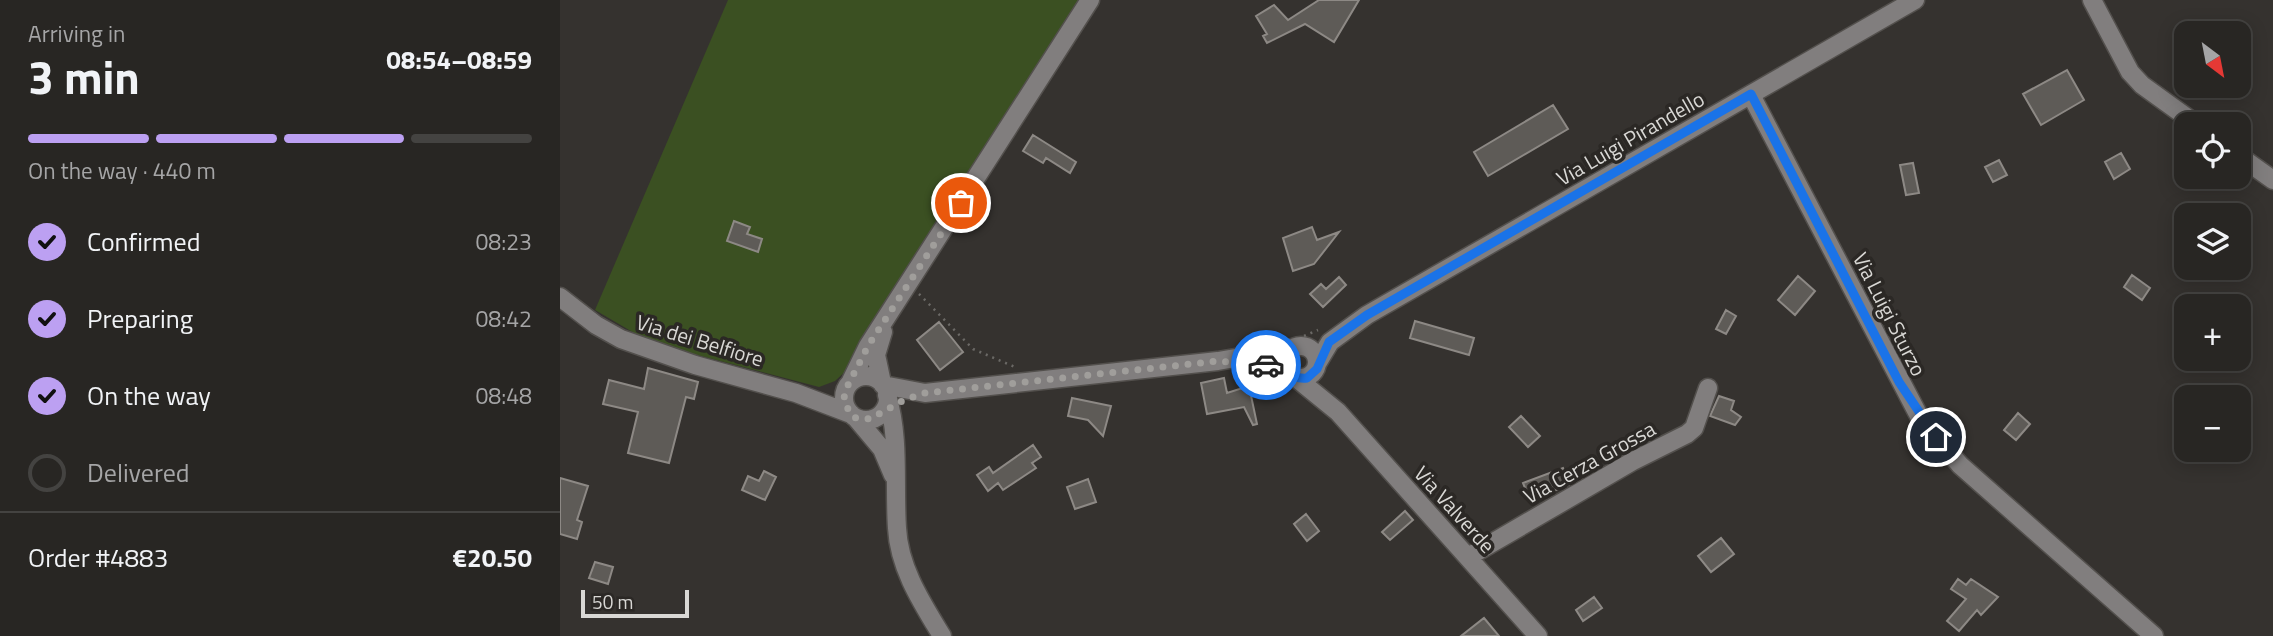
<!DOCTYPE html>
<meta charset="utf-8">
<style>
:root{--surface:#282623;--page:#302e2b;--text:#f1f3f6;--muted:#a5a5a6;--line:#444341;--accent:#bca0f2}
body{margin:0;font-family:"Titillium Web",sans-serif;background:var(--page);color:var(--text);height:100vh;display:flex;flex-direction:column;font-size:26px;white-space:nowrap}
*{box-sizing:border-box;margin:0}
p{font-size:23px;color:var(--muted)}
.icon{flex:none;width:38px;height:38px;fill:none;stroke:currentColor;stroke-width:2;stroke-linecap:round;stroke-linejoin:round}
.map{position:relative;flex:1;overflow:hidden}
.sheet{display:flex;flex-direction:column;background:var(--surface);width:560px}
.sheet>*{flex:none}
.needle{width:46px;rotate:148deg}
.tools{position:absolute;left:1614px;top:21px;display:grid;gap:14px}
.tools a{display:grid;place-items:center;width:77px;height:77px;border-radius:14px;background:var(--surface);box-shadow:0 4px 18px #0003,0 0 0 2px var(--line);font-size:35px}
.scale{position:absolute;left:21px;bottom:18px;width:108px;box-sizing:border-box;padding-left:7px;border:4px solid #d9d8d5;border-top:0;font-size:19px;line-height:24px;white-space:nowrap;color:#d9d8d5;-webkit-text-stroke:5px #2b2825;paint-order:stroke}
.pin{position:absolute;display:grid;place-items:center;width:60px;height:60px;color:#fff;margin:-30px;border:4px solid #fff;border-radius:50%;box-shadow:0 2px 7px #0007}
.courier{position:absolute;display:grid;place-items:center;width:70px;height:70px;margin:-35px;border:5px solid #1a73e8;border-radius:50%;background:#fff;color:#222;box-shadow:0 2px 9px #0007}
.overview em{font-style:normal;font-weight:700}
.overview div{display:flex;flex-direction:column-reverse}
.overview{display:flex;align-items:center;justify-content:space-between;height:119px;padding:0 28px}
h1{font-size:46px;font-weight:700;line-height:52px}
.bar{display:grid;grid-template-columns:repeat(4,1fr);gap:10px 7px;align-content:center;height:84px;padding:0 28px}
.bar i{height:9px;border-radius:5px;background:var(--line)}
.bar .on{background:var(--accent)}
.bar p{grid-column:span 4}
.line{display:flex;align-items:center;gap:18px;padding:0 28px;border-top:2px solid var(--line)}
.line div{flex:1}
ol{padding:0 28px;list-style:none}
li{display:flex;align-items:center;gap:21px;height:77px}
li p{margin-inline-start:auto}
li .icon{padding:7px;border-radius:50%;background:var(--accent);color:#111;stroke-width:4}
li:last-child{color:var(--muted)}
li i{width:38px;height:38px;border:4px solid var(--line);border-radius:50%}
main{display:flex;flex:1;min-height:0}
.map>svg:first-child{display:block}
.green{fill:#3b5022}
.building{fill:#5e5b57;stroke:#8d8985;stroke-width:2}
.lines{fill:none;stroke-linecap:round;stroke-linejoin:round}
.minor-casing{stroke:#53504d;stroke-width:21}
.path{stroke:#6b6966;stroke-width:2.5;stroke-dasharray:2 5;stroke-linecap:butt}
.minor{stroke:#817e7e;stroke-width:18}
.done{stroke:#a09e9b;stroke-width:7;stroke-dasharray:0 12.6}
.route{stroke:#1a73e8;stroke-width:9}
.labels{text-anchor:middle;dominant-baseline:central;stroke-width:7;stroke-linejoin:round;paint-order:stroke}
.street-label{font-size:21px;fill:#d9d8d5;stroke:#2b2825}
</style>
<main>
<section class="sheet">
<div class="overview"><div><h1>3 min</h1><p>Arriving in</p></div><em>08:54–08:59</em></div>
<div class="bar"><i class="on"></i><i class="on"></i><i class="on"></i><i></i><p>On the way · 440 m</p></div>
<ol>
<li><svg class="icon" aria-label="check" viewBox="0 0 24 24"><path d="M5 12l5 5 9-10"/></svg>Confirmed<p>08:23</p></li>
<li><svg class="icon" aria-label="check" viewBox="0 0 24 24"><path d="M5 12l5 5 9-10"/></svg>Preparing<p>08:42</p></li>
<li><svg class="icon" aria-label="check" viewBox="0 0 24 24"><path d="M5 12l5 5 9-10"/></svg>On the way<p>08:48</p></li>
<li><i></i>Delivered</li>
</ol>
<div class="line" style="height:91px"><div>Order #4883</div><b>€20.50</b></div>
</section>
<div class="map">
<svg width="1713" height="636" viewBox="0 0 1713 636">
<rect width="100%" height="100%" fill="#35322f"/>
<!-- green -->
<path class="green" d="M 168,0 L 520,0 L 288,369 L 275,381 L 259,387 L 122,351 L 81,337 L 35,310 Z"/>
<!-- building -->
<path class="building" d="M 759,0 L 799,0 L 774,42 L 745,24 L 707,43 L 703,36 L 707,34 L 696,16 L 714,5 L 728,20 Z
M 1507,70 L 1524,100 L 1481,125 L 1463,94 Z
M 993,105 L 1008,129 L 928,176 L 914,152 Z
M 473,135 L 516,162 L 510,173 L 486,158 L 483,163 L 463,151 Z
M 1561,153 L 1570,169 L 1554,179 L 1545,162 Z
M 1439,160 L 1447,175 L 1433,182 L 1425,167 Z
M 1353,163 L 1359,193 L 1346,195 L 1340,165 Z
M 174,221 L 190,227 L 187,234 L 202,239 L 198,252 L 167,241 Z
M 752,227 L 757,240 L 779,232 L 754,264 L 733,271 L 723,238 Z
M 1572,275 L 1590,288 L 1582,300 L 1564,287 Z
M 1238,276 L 1255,291 L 1235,315 L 1218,300 Z
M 779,277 L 786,285 L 763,307 L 750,294 L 761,284 L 766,289 Z
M 1166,310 L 1176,316 L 1166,334 L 1156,329 Z
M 855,321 L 914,338 L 909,355 L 850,338 Z
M 379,322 L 403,352 L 380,370 L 357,340 Z
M 88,368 L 138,382 L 134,399 L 126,397 L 109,463 L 68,453 L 78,412 L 43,404 L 49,380 L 84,389 Z
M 664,378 L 667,393 L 689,386 L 697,424 L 693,425 L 684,407 L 647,414 L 641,383 Z
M 1159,396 L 1174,401 L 1171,410 L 1181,417 L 1175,425 L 1150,416 Z
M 512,398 L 551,406 L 543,436 L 528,420 L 508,416 Z
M 1458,413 L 1470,424 L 1456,440 L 1444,430 Z
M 961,416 L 980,436 L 968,447 L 949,427 Z
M 473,445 L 481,457 L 472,463 L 476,468 L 443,490 L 438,483 L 428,491 L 417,475 L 429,467 L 433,473 Z
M 1003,468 L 1009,485 L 970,500 L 963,483 Z
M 204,471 L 216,477 L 205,500 L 182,490 L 188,476 L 199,481 Z
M 0,478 L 28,486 L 17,520 L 22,522 L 17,539 L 0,534 Z
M 528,479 L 536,502 L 515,509 L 507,487 Z
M 845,511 L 853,520 L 830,540 L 822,532 Z
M 746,514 L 759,531 L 747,541 L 734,524 Z
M 1161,538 L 1174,554 L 1151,572 L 1138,556 Z
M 35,562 L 53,567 L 48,584 L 29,578 Z
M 1398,579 L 1406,585 L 1411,579 L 1438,597 L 1421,615 L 1417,610 L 1399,631 L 1387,621 L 1406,599 L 1391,589 Z
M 1034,597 L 1042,608 L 1023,621 L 1016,610 Z
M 924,618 L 939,636 L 901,636 Z"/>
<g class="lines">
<defs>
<path id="minor" d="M 1532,0 L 1570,72 L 1582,85 L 1636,124
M 1191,95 L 1359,416 L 1400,465 L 1594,636
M 1678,155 L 1713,180
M 0,297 L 36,325 L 61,339 L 135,365 L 236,393 L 291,414
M725 362a16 16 0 1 1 32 0a16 16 0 1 1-32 0Z
M 758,362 L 770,342 L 807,315 L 1355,0
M284 398a22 22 0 1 1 44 0a22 22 0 1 1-44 0Z
M 735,377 L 778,412 L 978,636
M 291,381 L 308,346 L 530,0
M 322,383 L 316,355 L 323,332
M 323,385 L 365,393 L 658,361 L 733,348
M 327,395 C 340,439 334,483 337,528 C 339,568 362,603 382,636
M 296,418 L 322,449 L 333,475
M 908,557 L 1073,461 L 1127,434 L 1134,428 L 1148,388"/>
</defs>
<!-- minor casing -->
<use href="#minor" class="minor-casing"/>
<!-- path -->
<path class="path" d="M 359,294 L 413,349 L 455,367
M 744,336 L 758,330"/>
<!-- minor -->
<use href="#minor" class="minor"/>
</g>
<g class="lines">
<!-- done -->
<path class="done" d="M 401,203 L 308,346 L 285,391 L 284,399 L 290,414 L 296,418 L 310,419 L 344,400 L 365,393 L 658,361 L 706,365"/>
<!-- route -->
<path class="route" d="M 706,365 C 720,369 733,380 747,378 L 757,369 L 769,342 L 807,315 L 1191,94 L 1339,382 L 1376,437"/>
</g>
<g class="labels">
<!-- street labels -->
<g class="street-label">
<text transform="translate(1070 138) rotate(-30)">Via Luigi Pirandello</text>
<text transform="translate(1330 314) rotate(63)">Via Luigi Sturzo</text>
<text transform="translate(140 340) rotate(17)">Via dei Belfiore</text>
<text transform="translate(1029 462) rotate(-29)">Via Cerza Grossa</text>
<text transform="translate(895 509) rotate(48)">Via Valverde</text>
</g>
</g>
</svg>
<div class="tools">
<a><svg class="needle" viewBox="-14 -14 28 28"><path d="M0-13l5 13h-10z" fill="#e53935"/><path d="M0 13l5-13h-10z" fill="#a5a5a6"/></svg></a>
<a><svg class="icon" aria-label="locate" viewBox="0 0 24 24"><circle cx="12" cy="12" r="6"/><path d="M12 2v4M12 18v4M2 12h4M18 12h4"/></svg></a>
<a><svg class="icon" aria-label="layers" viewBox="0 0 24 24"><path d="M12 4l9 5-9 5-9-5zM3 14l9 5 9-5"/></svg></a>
<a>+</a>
<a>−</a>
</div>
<div class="scale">50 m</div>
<div class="pin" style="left:401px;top:203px;background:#ea580c"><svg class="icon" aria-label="bag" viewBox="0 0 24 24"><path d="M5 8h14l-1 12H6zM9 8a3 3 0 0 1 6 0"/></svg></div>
<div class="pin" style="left:1376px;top:437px;background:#1f2937"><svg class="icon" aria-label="home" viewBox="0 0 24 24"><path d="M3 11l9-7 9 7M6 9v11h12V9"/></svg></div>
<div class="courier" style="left:706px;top:365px"><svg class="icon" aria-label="car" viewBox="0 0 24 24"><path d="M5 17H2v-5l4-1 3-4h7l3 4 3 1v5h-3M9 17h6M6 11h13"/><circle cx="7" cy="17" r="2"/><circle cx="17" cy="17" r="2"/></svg></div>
</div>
</main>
